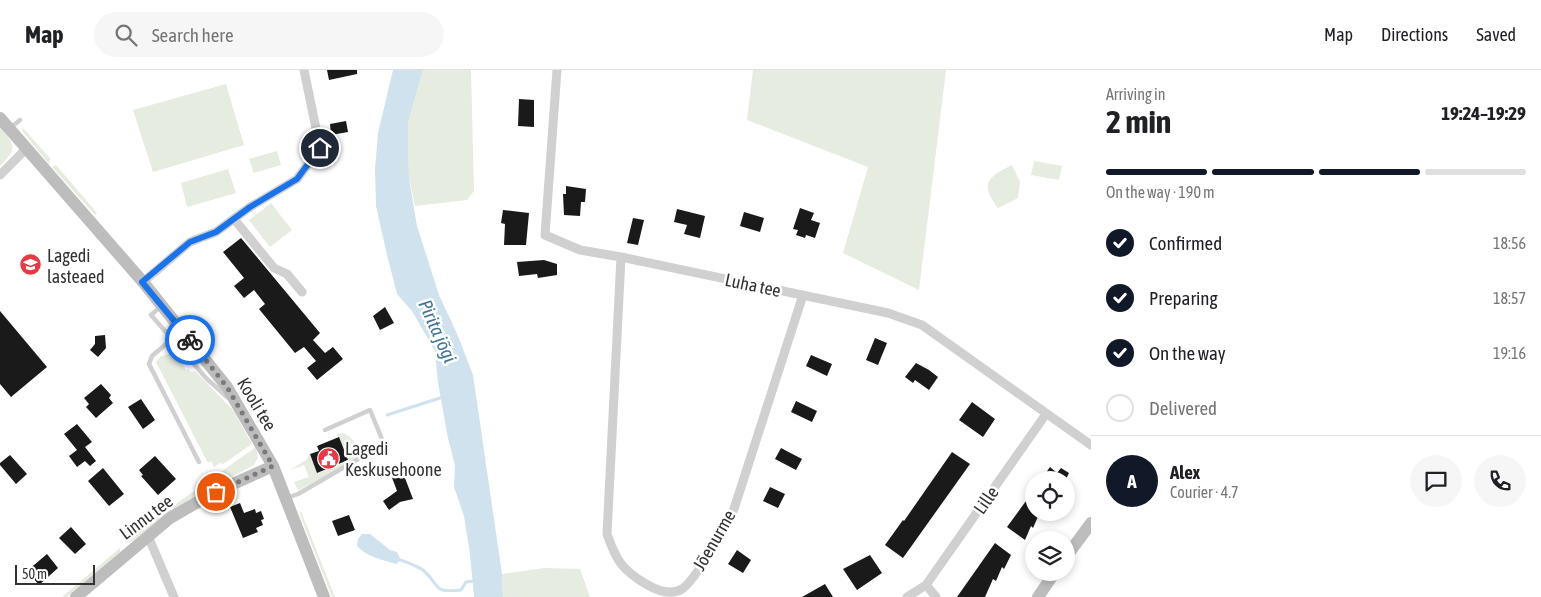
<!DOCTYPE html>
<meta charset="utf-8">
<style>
:root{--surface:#fff;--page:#f6f6f6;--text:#202124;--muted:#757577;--line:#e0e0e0;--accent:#111827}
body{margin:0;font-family:"Asap Condensed",sans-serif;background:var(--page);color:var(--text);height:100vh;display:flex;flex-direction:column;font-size:19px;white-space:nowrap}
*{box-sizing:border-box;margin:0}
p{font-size:16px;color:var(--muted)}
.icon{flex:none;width:28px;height:28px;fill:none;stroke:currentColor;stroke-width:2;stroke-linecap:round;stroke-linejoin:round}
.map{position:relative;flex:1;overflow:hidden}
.details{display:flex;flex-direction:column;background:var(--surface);width:450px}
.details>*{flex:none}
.fabs{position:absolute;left:1025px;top:401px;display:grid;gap:10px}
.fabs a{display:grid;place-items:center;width:50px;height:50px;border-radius:50%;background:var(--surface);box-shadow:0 2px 8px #0003;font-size:25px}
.scale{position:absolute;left:15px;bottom:12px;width:80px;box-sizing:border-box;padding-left:5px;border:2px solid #333;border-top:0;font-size:14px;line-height:18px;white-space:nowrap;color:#333;-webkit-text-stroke:4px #fff;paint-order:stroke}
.pin{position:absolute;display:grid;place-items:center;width:42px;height:42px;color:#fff;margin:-21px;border:2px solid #fff;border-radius:50%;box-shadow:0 1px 5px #0007}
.courier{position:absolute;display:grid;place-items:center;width:50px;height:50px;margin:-25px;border:4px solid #1a73e8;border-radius:50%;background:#fff;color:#222;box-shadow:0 1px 6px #0007}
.head em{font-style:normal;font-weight:700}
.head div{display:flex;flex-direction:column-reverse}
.head{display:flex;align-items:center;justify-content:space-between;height:85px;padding:0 15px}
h1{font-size:32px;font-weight:700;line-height:38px}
.bar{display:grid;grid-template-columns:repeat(4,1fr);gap:8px 5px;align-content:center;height:60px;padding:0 15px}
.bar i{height:6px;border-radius:4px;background:var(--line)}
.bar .current{background:var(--accent)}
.bar p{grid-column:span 4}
.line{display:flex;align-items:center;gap:12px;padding:0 15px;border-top:1px solid var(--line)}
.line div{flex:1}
.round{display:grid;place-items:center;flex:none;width:52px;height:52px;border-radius:26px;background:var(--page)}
ol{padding:0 15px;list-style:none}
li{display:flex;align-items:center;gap:15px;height:55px}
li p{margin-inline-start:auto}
li .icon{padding:5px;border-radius:50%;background:var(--accent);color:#fff;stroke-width:4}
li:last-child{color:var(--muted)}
li i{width:28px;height:28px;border:2px solid var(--line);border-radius:50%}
header{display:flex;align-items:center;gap:30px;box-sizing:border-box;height:70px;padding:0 25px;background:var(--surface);border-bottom:1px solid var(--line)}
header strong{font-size:24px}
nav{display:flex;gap:28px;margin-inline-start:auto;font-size:18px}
.search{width:350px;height:45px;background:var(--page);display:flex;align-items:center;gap:12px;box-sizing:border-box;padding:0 18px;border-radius:28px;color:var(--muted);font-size:19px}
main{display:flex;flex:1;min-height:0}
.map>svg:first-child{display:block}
.green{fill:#e6ecdf}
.water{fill:#cfe2ee}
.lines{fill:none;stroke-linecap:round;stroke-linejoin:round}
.stream{stroke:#cfe2ee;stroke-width:3}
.building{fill:#1a1a1a}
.lane{stroke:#d0d0d0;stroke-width:4.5}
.street{stroke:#d0d0d0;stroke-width:9}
.secondary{stroke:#bdbdbd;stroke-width:12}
.done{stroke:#7a7a7a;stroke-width:5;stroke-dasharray:0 9}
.route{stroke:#1a73e8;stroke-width:6}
.labels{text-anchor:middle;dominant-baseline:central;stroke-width:5;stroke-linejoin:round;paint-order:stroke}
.poi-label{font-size:18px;fill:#333;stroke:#fff;text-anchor:start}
.street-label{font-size:18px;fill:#333;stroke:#fff}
.water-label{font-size:19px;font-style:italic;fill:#3f7597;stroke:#fff}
</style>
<header>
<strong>Map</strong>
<div class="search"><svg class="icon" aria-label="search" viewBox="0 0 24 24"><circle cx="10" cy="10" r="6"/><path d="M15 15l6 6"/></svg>Search here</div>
<nav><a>Map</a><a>Directions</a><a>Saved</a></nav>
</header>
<main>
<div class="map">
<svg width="1091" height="527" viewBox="0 0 1091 527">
<rect width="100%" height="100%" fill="#fff"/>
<!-- green -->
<path class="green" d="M 423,0 L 471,0 L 474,121 L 467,130 L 415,136 L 409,109 L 408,53 Z
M 753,0 L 946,0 L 919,220 L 843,183 L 868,97 L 747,50 Z
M 226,14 L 244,75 L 153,102 L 133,40 Z
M 0,57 C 15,75 18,79 0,96 Z
M 22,57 L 50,88 L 49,94 L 23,62 Z
M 277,81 L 281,95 L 254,103 L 249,89 Z
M 1034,91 L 1062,96 L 1059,110 L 1031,105 Z
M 56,95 L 97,143 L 95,145 L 52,97 Z
M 1012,95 L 1020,112 L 1018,128 L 998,138 C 979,113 988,107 1012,95 Z
M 228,99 L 236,123 L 187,137 L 181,113 Z
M 271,133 L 292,160 L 270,177 L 249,150 Z
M 175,283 L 178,284 L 185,293 L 183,295 L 186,300 L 188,299 L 191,302 L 195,301 L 233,340 L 252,374 L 223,394 L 220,393 L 214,397 L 211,391 L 208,393 L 156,292 L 161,286 Z
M 343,363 C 354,367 358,376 356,387 L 334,402 L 298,420 L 294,412 L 309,407 L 304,395 L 290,400 L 306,390 L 310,384 L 318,403 L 348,391 L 337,364 Z
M 256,377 L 258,388 L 254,395 L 196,426 L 169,442 L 133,471 L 126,473 L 173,436 Z
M 301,441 L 335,527 L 332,527 L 300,445 L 300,442 Z
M 120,478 L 120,482 L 67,527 L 62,527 Z
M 544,498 L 580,499 L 590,527 L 503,527 L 502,504 Z"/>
<!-- water -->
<path class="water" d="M 393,0 L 423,0 L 408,53 L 409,109 L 417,156 L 439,225 L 458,266 L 473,305 L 502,504 L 503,527 L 474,527 L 470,484 L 464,446 L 454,417 L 455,395 L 448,368 L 438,313 L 435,281 L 412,241 L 397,224 L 387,185 L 376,136 L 375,99 L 378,63 Z
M 362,464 L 370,464 L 390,480 L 397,482 L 401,490 L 396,494 C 383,490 367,487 357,476 L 358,469 Z"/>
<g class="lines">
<!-- stream -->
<path class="stream" d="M 387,345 L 443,327
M 401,490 C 408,493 417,496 423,500 C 442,516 430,523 461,520 L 466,512 L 474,511"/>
</g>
<!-- building -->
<path class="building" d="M 327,0 L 357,0 L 357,4 L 329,10 Z
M 519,29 L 534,30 L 534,57 L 518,56 Z
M 346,51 L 348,62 L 331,65 L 330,54 Z
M 566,116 L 586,119 L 585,132 L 581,132 L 580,146 L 564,145 L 563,124 L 566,124 Z
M 800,138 L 814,143 L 811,150 L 820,153 L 815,168 L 806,165 L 805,168 L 796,165 L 798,160 L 793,159 Z
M 677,139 L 705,146 L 700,168 L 684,164 L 687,155 L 674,152 Z
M 503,140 L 529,143 L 526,175 L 504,175 L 505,154 L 501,153 Z
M 744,142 L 764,148 L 760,162 L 740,156 Z
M 633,148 L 644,150 L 638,175 L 627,173 Z
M 241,168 L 320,263 L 313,270 L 325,283 L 333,277 L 343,289 L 317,310 L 307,298 L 316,291 L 304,277 L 295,283 L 259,239 L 265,234 L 254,220 L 244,228 L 234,216 L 244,208 L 223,182 Z
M 544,190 L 557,194 L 557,205 L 538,208 L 537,204 L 519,206 L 517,192 Z
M 385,237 L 394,253 L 380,260 L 373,246 Z
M 0,241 L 47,297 L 11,327 L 0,314 Z
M 105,265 L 106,278 L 98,287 L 90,280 L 95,274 L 95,266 Z
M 875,268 L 887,273 L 878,295 L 866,290 Z
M 811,285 L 832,294 L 827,306 L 806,296 Z
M 916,293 L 929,300 L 938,307 L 929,320 L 915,310 L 913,313 L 905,307 Z
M 101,314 L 111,325 L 109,328 L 113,333 L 96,348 L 86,337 L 89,334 L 84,328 Z
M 141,329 L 155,350 L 143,359 L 128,337 Z
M 796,331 L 817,341 L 812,352 L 791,342 Z
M 972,332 L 995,349 L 983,367 L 959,350 Z
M 77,354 L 92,372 L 85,377 L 96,391 L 90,396 L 85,391 L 77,397 L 69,386 L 77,380 L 64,364 Z
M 339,367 L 348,390 L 317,403 L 310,384 L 319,381 L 317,376 Z
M 781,378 L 802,389 L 796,400 L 775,389 Z
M 952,382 L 970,394 L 903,488 L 885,475 L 903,450 L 904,451 Z
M 10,385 L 27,404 L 16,414 L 0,395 L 0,393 Z
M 155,386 L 176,409 L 158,425 L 141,406 L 143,405 L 139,400 Z
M 400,395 L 413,429 L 400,432 L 389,440 L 383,431 L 397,421 L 388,397 Z
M 1050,397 L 1057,403 L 1061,398 L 1069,403 L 1066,409 L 1067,410 L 1041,410 Z
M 103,398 L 124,424 L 109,436 L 88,411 Z
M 770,417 L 785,424 L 778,438 L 763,431 Z
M 1034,420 L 1034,442 L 1040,442 L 1033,458 L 1031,456 L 1025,470 L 1007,457 Z
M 240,433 L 244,443 L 255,439 L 256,443 L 261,441 L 264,449 L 261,450 L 263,455 L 256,458 L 258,462 L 243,468 L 230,437 Z
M 349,445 L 355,460 L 338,466 L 332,451 Z
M 71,457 L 86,474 L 75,484 L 59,468 Z
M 995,473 L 1011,485 L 1004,499 L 1002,497 L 996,511 L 993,509 L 985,527 L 957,527 Z
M 737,480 L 751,490 L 743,503 L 728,494 Z
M 47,484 L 58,498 L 39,515 L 27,501 Z
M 870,485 L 882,503 L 857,520 L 843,499 Z
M 825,514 L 833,527 L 802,527 Z"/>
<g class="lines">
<!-- lane -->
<path class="lane" d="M 10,58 L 20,50
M 160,237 L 151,245 L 206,308 L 227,327
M 172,269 L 152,286 L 149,294 L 199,392
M 287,428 L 298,424 L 384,374 L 370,340 L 325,360"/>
<!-- street -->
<path class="street" d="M 557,0 L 545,165 L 580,180 L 621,187 L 888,243 L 922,255 L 1091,375
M 0,105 L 26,79
M 234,149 L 274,198 L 287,204 L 302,222
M 621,187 L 607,464 C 616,490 622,500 646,514 C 656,520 670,526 682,519 C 696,510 725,456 734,439 L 803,225
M 143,212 L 190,172 L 216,162 L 250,137 L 297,109 L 320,78 L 304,0
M 148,466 L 174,527
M 926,515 L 936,527
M 907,527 L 926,515 L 1046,344"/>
<!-- secondary -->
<path class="secondary" d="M 0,48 L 143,212 L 227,317 L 273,396 L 324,527
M 1066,487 L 1091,453
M 76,527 L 170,448 L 215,422 L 273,396
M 1038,527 L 1055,502"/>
</g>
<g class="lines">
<!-- done -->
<path class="done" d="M 190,270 L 227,317 L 273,396 L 216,422"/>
<!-- route -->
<path class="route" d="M 190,270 L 142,212 L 190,172 L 216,162 L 250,137 L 297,109 L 320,78"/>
</g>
<!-- icons -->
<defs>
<symbol id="school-disc" viewBox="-11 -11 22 22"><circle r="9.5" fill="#e63946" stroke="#fff"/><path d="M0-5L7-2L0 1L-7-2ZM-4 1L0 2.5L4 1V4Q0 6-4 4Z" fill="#fff"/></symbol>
<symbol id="civic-disc" viewBox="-11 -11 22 22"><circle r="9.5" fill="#e63946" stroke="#fff"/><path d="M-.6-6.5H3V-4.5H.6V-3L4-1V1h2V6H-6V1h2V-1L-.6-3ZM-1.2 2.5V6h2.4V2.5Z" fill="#fff"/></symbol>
</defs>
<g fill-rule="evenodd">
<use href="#school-disc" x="18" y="182" width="25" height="25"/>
<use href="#civic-disc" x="316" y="376" width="25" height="25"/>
</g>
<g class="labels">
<!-- poi labels -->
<g class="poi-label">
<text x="47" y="185">Lagedi<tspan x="47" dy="21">lasteaed</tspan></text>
<text x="345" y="378">Lagedi<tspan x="345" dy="21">Keskusehoone</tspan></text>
</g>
<!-- street labels -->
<g class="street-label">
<text transform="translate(753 215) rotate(12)">Luha tee</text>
<text transform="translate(257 334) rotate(59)">Kooli tee</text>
<text transform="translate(986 430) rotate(-55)">Lille</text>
<text transform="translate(146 447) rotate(-37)">Linnu tee</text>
<text transform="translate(714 470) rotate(-60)">Jõenurme</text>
</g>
<!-- water labels -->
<g class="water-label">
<text transform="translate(438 261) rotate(66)">Pirita jõgi</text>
</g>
</g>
</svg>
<div class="fabs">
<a><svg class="icon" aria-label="locate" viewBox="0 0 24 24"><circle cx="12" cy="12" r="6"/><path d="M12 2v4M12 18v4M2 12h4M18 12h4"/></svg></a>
<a><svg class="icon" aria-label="layers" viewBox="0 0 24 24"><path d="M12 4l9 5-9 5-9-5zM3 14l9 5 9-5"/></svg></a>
</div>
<div class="scale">50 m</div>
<div class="pin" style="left:216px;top:422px;background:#ea580c"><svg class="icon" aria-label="bag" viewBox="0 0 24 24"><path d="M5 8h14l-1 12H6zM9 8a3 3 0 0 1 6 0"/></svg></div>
<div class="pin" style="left:320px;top:78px;background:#1f2937"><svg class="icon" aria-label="home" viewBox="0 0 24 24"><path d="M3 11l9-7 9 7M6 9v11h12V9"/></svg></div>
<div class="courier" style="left:190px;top:270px"><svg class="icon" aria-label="bike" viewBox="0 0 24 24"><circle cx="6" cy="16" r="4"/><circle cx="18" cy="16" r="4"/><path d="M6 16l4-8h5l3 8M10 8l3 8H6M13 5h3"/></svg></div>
</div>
<section class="details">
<div class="head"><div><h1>2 min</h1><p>Arriving in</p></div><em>19:24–19:29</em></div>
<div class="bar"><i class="current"></i><i class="current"></i><i class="current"></i><i></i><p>On the way · 190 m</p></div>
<ol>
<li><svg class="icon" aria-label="check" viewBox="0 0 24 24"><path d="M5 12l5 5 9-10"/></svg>Confirmed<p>18:56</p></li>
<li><svg class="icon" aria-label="check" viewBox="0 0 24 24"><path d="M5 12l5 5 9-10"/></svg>Preparing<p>18:57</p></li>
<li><svg class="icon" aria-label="check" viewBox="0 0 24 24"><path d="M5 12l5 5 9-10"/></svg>On the way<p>19:16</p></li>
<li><i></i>Delivered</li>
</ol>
<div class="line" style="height:90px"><b class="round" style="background:var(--accent);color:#fff">A</b><div><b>Alex</b><p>Courier · 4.7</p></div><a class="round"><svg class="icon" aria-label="chat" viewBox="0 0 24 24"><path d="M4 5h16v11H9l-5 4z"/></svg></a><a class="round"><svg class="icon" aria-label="phone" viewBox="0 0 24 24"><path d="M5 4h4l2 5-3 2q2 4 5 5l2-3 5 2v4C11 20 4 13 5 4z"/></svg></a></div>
</section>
</main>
